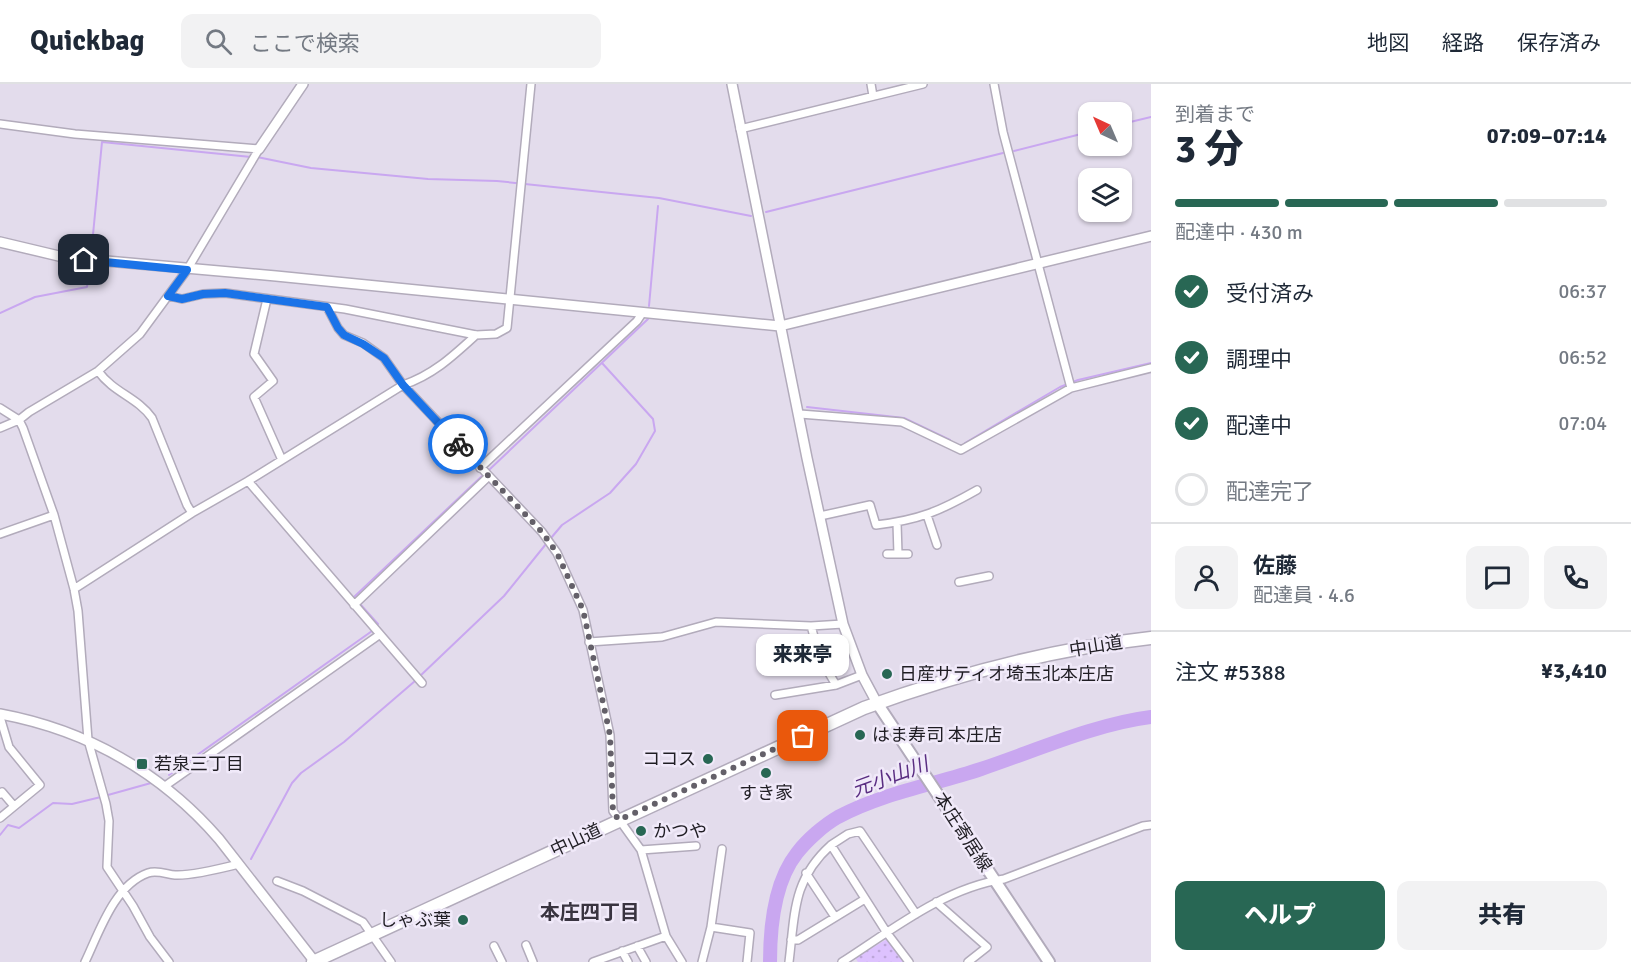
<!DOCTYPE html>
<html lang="ja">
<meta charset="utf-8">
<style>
:root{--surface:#fff;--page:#f2f2f3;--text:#1f2937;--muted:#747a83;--line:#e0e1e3;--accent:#286754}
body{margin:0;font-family:Signika,"Noto Sans JP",sans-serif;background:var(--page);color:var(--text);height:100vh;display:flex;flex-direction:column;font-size:22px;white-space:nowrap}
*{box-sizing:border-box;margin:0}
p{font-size:20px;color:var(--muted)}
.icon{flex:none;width:33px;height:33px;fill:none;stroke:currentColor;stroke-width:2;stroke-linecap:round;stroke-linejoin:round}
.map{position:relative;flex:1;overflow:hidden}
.side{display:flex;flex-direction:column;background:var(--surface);width:480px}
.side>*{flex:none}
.needle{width:39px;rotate:316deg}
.buttons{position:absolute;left:1078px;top:18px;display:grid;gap:12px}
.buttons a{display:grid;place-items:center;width:54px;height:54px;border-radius:12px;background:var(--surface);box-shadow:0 2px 4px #0004;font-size:30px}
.pin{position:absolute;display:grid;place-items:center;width:51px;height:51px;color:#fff;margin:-26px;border-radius:12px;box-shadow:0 3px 9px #0006}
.courier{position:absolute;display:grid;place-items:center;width:60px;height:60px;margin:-30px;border:4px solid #1a73e8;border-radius:50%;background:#fff;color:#222;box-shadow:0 2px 8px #0007}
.bubble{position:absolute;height:42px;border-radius:12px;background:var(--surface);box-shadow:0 2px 4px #0004;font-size:20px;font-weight:800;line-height:42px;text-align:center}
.head em{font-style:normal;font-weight:800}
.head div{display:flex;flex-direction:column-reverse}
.head{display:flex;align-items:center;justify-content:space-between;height:102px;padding:0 24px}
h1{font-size:39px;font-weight:800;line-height:45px}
.bar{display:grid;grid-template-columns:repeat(4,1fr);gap:9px 6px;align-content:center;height:72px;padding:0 24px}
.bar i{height:8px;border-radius:4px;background:var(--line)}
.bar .active{background:var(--accent)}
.bar p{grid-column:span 4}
.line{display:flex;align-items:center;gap:15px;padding:0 24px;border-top:2px solid var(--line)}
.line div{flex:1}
.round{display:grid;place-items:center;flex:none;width:63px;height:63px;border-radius:12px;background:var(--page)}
ol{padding:0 24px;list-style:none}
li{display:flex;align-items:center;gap:18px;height:66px}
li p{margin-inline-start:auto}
li .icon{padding:6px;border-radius:50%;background:var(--accent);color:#fff;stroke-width:4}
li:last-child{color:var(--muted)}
li i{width:33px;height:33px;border:3px solid var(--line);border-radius:50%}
.action{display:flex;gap:12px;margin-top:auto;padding:12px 24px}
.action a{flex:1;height:69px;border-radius:12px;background:var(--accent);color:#fff;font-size:24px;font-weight:800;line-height:69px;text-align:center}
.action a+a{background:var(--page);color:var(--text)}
header{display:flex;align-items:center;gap:36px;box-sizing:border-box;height:84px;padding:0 30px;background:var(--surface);border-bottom:2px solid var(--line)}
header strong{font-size:28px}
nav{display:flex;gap:33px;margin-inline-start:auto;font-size:21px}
.search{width:420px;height:54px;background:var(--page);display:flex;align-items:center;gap:15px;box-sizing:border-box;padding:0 21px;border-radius:12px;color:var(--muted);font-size:22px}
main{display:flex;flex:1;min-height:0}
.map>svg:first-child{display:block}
.park{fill:url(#park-dots)}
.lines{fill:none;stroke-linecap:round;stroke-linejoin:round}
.stream{stroke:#c9a7f0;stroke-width:2}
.river{stroke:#c9a7f0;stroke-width:14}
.minor-casing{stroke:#b2abbb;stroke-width:10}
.tertiary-casing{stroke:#b2abbb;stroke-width:12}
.primary-casing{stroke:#b2abbb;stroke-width:14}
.trunk-casing{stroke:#b2abbb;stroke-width:15}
.minor{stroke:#fff;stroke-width:7}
.tertiary{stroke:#fff;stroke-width:9}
.primary{stroke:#fff;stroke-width:10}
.trunk{stroke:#fff;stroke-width:12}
.done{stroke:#646069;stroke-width:6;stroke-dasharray:0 10.8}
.route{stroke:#1a73e8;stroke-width:8}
.poi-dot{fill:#286754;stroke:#f0e9f9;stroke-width:2}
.labels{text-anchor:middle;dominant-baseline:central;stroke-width:5;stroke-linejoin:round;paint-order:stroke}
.street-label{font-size:18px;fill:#1f1d23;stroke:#f0e9f9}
.poi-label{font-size:18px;fill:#1f1d23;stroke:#f0e9f9;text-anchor:start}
.water-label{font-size:20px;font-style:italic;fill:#5a2e82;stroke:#f0e9f9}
.neighbourhood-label{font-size:20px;font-weight:bold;fill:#393440;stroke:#f0e9f9}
</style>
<header>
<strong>Quickbag</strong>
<div class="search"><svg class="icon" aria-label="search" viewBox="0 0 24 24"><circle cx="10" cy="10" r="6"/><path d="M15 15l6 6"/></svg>ここで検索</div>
<nav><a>地図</a><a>経路</a><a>保存済み</a></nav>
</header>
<main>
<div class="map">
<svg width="1151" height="878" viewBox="0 0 1151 878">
<defs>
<pattern id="park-dots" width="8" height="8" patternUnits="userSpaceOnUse" patternTransform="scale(1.5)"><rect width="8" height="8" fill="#ddc2fe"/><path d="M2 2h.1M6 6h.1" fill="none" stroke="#bda6d9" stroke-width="1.8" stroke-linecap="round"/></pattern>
</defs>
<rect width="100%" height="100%" fill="#e3dcec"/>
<!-- park -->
<path class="park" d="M 887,855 L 904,878 L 858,878 L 855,874 Z"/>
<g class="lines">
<!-- stream -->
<path class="stream" d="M 1122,40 L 1151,33
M 1014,67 L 1089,48
M 257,73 L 311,84 L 428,95 L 497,97 L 659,114 L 751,132
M 766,128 L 1003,69
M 91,171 L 102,58 L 251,73
M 649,222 L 658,122
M 0,229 L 35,213 L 87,203 L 90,177
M 807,323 L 904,334 L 950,356
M 965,359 L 1060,303 L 1078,296 L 1151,279
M 489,386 L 648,235
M 551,454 L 562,441 L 610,409 L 636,380 L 655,347 L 653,335 L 602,279
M 354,513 L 482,392
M 360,520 L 378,540
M 419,593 L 504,512 L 546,460
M 169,691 L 372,547
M 108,711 L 151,699
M 0,751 L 8,741 L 19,744 L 53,719 L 72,720 L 101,713
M 251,775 L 292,699 L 301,689 L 344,658 L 415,597"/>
<!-- river -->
<path class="river" d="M 770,878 C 770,842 774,798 797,769 C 807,756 824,741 838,733 C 883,709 933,701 981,685 C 1035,667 1095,640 1151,633"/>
<defs>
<path id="minor" d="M 871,0 L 873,12
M 994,0 L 1003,48 L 1071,304
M 0,40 L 75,50 L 259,65 L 187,186 L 140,250 L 98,287 L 29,328 L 19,336 L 0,344
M 740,45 L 923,0
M 169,212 L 182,215 L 203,210 L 225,209 L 345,225 L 476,251 L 496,250 L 507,244 L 531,0
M 267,215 L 254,270 L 273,297 L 254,313 L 282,376
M 327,223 L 338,244 L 344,251 L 363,259 L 384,274 L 403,301 L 542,448 L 557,469 L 583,526 L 610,651 L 613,727 L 641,766 L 666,852 L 682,878
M 98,287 C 114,309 137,313 152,334 L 187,421 L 192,429
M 0,324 L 19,336 L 23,344 L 54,431 L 74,505 L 78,527 L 88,656 L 106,720 L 109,737 L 107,783 L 133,822 L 150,853 L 169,878
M 800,330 L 902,338 L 961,366 L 1071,304 L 1151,284
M 480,384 L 637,237 L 643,228
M 248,397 L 422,599
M 927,431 L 937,461
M 820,432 L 870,421 L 876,441 C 919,436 940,427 977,406
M 897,439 L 898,470
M 0,450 L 54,431
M 887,470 L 908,470
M 959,498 L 989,492
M 74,505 L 192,429 L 248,397 L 403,301 C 433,291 453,272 476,251
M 354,521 L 489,392
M 811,542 L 820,574 L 836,601
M 589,558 L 662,553 L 716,538 L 811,542 L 843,540
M 775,611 L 836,601 L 862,591
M 0,633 L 9,663 L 40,701 L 0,734
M 165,702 L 379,551
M 0,710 L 2,708 L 14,722
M 831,761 L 848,750 L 860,747 L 916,830
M 641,766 L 696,762
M 806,789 L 835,833
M 277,797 L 303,807 L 363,838 L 391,878
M 936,818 L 987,863 L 968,878
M 711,843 L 722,765
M 791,856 L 798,856 L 865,815
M 526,861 L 533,878
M 494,862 L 502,878
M 637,862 L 646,878
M 622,867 L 628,878
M 85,878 C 99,849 114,801 148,789 C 157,786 166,790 175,791 C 191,792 223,784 239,780
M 593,878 L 666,852
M 702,878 L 711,843 L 750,849 L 747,878
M 789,878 C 795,830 792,796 831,761 L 887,849 L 909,878
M 842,878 C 892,846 944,804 1004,795 L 1143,742 L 1151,741"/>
<path id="tertiary" d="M 732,0 L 807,374 L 843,540 L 862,591 L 877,619
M 259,65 L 303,0
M 0,158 L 63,173 L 84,175 L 276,192 L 780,242 L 1151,152
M 0,630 C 86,646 161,688 219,755 L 315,878"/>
<path id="primary" d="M 877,619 L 1049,878"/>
<path id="trunk" d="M 313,878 L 864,624 C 957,590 1052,565 1151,554"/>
</defs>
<!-- minor casing -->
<use href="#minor" class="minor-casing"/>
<!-- tertiary casing -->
<use href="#tertiary" class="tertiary-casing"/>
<!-- primary casing -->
<use href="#primary" class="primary-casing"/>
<!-- trunk casing -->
<use href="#trunk" class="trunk-casing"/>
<!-- minor -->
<use href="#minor" class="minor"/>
<!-- tertiary -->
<use href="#tertiary" class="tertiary"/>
<!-- primary -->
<use href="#primary" class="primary"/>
<!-- trunk -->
<use href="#trunk" class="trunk"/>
</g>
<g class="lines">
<!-- done -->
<path class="done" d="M 458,360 L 542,448 L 557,469 L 583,526 L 610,651 L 613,728 L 619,736 L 803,652"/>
<!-- route -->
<path class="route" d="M 84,176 L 187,186 L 168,212 L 182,215 L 203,210 L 225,209 L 327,223 L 338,244 L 344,251 L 363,260 L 384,274 L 403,301 L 458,360"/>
</g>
<!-- markers -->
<g class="poi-dot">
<circle cx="887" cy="590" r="6"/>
<circle cx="860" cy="651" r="6"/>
<circle cx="708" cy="675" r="6"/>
<rect x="136" y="674" width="12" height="12" rx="3"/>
<circle cx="766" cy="689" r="6"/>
<circle cx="641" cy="747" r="6"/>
<circle cx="463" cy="836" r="6"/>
</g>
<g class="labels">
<!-- street labels -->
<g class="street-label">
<text transform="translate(1096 562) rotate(-9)">中山道</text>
<text transform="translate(963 748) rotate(57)">本庄寄居線</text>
<text transform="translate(576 756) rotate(-25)">中山道</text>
</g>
<!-- poi labels -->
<g class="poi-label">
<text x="899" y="590">日産サティオ埼玉北本庄店</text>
<text x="872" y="651">はま寿司 本庄店</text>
<text x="696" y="675" text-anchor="end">ココス</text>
<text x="154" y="680">若泉三丁目</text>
<text x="766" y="709" text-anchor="middle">すき家</text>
<text x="653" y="747">かつや</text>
<text x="451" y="836" text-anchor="end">しゃぶ葉</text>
</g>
<!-- water labels -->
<g class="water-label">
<text transform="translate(890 693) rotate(-20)">元小山川</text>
</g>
<!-- neighbourhood labels -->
<g class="neighbourhood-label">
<text x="590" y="828">本庄四丁目</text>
</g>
</g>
</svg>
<div class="buttons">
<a><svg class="needle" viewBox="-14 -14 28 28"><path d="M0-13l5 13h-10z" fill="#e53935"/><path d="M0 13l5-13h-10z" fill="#747a83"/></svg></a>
<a><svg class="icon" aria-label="layers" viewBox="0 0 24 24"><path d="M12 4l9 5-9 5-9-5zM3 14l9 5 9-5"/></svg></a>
</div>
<div class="pin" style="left:803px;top:652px;background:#ea580c"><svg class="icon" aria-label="bag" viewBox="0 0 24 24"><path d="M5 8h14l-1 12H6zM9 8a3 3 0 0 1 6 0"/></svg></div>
<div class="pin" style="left:84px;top:176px;background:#1f2937"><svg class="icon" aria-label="home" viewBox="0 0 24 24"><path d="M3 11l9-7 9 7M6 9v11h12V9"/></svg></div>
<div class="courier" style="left:458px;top:360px"><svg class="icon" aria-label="bike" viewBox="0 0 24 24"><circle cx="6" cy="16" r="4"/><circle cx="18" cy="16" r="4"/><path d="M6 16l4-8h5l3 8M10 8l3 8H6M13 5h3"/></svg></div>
<div class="bubble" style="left:756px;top:550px;width:93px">来来亭</div>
</div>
<section class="side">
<div class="head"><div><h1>3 分</h1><p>到着まで</p></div><em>07:09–07:14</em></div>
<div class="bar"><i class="active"></i><i class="active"></i><i class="active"></i><i></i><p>配達中 · 430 m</p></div>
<ol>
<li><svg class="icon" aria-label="check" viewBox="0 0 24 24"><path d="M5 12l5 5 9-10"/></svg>受付済み<p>06:37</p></li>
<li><svg class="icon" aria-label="check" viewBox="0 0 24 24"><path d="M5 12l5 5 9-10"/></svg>調理中<p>06:52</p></li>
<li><svg class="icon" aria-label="check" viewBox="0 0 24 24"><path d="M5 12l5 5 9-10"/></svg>配達中<p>07:04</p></li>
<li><i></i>配達完了</li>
</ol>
<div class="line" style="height:108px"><a class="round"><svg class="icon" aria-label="person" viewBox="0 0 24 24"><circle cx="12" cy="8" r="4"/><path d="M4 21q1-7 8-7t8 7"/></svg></a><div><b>佐藤</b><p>配達員 · 4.6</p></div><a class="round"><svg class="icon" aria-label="chat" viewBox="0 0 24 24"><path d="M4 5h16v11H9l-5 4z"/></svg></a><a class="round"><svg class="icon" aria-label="phone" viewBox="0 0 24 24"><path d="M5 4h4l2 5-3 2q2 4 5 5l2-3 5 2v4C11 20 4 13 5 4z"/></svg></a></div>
<div class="line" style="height:78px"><div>注文 #5388</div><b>¥3,410</b></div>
<div class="action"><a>ヘルプ</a><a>共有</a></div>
</section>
</main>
